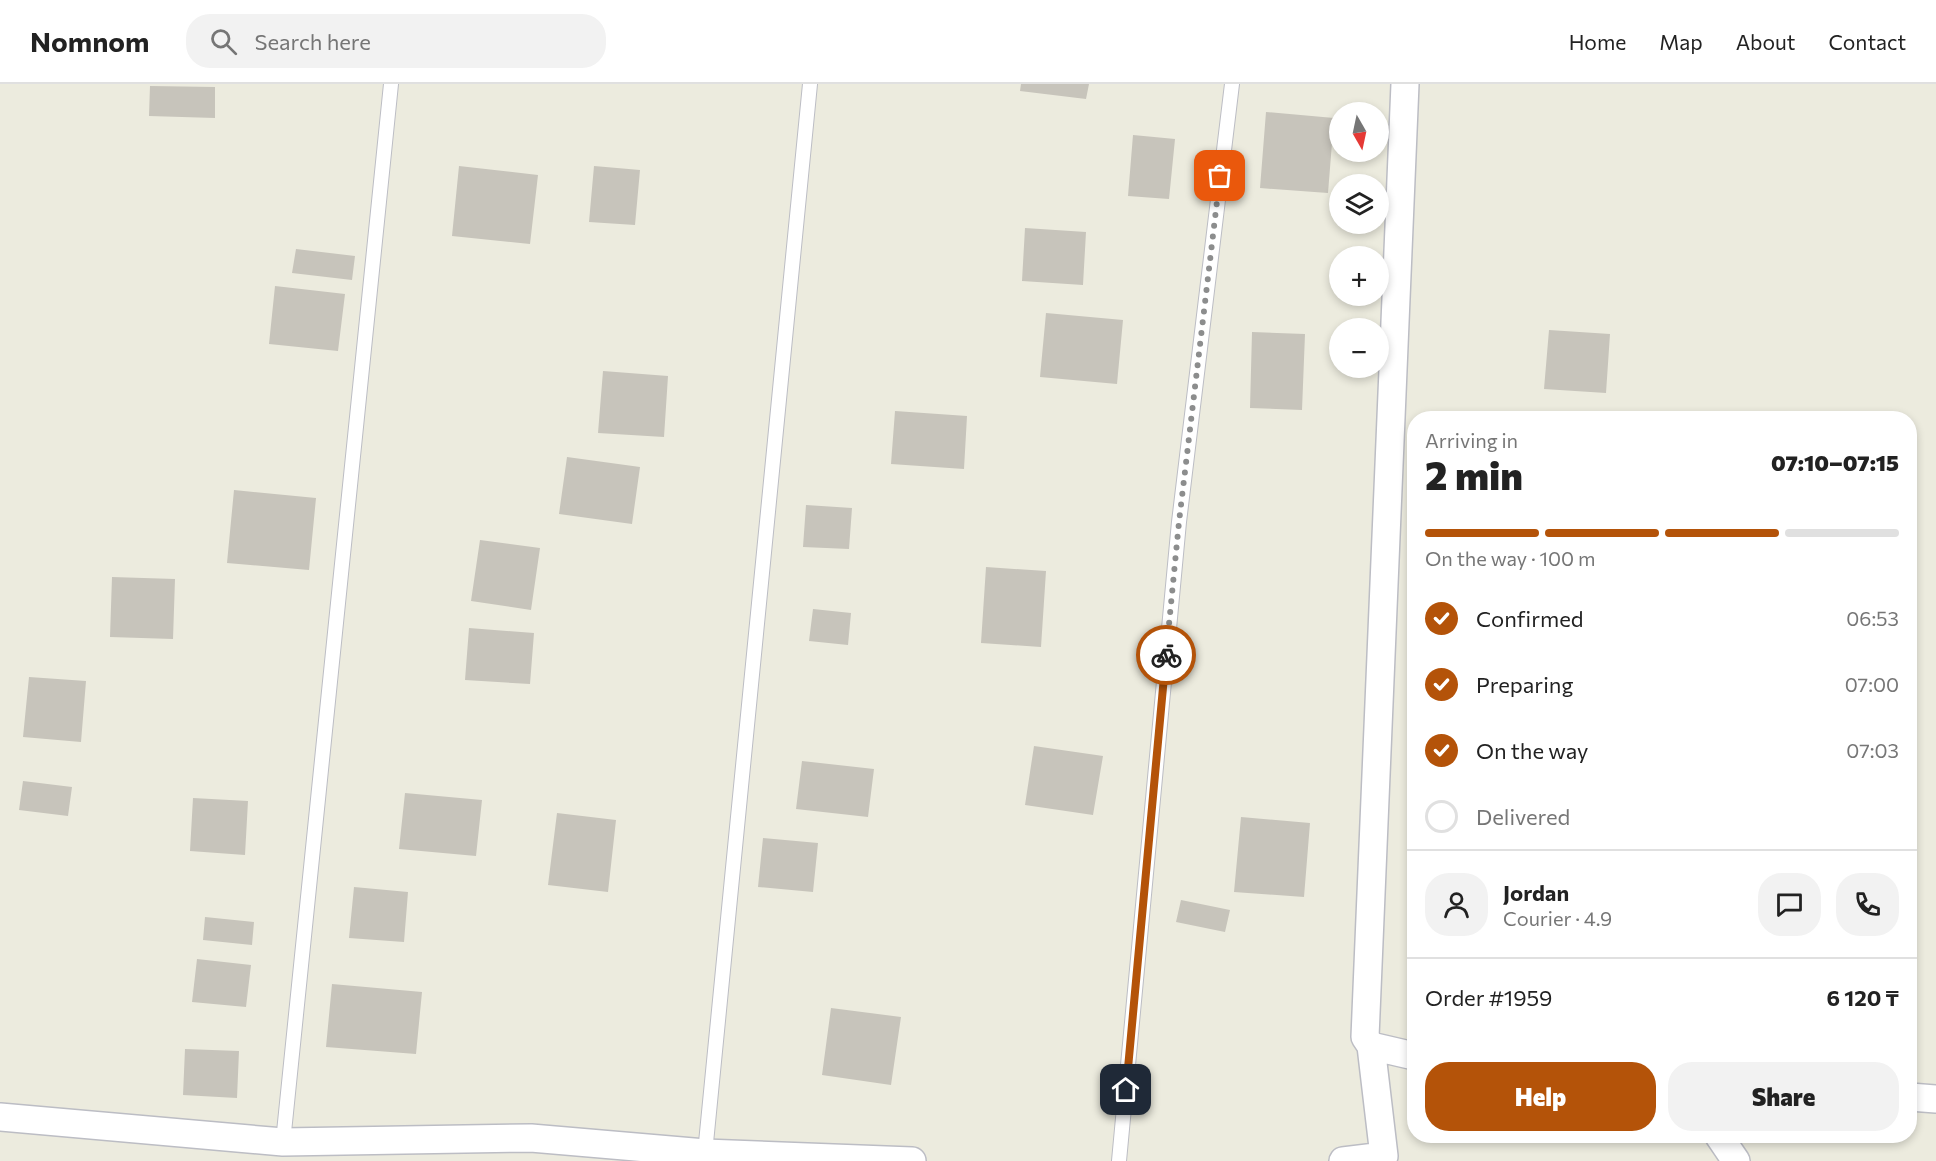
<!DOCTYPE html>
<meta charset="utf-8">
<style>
:root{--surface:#fff;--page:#f2f2f2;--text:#222;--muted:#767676;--line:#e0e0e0;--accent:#b45309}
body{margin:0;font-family:Commissioner,sans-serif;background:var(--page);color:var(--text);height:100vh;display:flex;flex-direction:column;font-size:22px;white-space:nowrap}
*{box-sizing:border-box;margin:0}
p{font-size:20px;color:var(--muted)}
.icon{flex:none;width:33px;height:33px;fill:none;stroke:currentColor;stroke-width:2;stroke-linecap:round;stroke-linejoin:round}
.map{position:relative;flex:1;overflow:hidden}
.sheet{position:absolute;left:1407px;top:327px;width:510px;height:732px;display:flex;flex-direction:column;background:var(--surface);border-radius:24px;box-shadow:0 3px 9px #0003}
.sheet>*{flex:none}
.needle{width:39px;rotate:171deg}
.tools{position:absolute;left:1329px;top:18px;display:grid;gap:12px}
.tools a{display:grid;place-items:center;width:60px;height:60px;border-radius:50%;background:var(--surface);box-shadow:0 3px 9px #0003;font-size:30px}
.pin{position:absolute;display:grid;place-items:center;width:51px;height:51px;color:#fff;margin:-26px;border-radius:12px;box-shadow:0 3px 9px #0006}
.courier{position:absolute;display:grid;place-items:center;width:60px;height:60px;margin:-30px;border:4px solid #b45309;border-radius:50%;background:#fff;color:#222;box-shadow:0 2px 8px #0007}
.summary em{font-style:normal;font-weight:800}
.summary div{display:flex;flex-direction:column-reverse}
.summary{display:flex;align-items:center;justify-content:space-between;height:102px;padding:0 18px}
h1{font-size:39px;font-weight:800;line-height:45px}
.bar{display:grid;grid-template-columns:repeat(4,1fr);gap:9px 6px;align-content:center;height:72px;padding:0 18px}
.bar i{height:8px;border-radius:4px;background:var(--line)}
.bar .on{background:var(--accent)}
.bar p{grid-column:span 4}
.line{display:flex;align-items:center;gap:15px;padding:0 18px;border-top:2px solid var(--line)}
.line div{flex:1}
.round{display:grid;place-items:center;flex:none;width:63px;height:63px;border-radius:24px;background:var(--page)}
ol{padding:0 18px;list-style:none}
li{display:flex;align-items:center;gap:18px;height:66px}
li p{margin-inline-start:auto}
li .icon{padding:6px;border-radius:50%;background:var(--accent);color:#fff;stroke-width:4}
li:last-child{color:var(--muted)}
li i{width:33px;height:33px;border:3px solid var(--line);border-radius:50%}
.primary-button{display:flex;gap:12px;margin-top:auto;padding:12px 18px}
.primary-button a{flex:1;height:69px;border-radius:24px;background:var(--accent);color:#fff;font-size:24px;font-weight:800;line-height:69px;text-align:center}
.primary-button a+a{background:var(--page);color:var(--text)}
header{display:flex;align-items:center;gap:36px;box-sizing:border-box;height:84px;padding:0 30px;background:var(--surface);border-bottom:2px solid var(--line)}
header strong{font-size:28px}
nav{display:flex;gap:33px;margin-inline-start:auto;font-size:21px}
.search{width:420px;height:54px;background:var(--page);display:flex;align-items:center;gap:15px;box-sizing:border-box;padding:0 21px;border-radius:24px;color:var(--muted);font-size:22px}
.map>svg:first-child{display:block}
.building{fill:#c7c4bb}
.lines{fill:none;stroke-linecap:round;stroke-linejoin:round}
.service-casing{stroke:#bcbdc4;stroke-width:16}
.minor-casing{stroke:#bcbdc4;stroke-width:30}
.service{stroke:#fff;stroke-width:14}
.minor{stroke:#fff;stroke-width:27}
.done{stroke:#8c8d8d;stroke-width:6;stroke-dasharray:0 10.8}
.route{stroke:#b45309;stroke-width:8}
</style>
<header>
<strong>Nomnom</strong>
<div class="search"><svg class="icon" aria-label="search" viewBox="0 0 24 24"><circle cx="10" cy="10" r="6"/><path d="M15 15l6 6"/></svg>Search here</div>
<nav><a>Home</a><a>Map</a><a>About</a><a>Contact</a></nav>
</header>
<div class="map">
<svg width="1936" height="1077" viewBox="0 0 1936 1077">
<rect width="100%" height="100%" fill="#ecebde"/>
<!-- building -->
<path class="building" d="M 1021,0 L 1089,0 L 1086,15 L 1020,7 Z
M 150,2 L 215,3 L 215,34 L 149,32 Z
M 1266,28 L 1334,34 L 1328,109 L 1260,104 Z
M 1133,51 L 1175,55 L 1169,115 L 1128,112 Z
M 459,82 L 538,91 L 530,160 L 452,152 Z
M 594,82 L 640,86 L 635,141 L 589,138 Z
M 1025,144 L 1086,148 L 1083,201 L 1022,197 Z
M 296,165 L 355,172 L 352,196 L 292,189 Z
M 275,202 L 345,210 L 338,267 L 269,260 Z
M 1046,229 L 1123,236 L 1117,300 L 1040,293 Z
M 1549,246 L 1610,250 L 1606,309 L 1544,305 Z
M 1252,248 L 1305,250 L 1302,326 L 1250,324 Z
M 603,287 L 668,292 L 664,353 L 598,349 Z
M 895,327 L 967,332 L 964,385 L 891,380 Z
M 567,373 L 640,383 L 632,440 L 559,430 Z
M 234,406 L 316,414 L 309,486 L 227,479 Z
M 806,421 L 852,424 L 849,465 L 803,463 Z
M 480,456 L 540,464 L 531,526 L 471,517 Z
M 986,483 L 1046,487 L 1041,563 L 981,559 Z
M 112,493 L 175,495 L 173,555 L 110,553 Z
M 813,525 L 851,529 L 848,561 L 809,557 Z
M 469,544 L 534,549 L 530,600 L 465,596 Z
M 29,593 L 86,597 L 81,658 L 23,653 Z
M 1034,662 L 1103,672 L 1093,731 L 1025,721 Z
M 802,677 L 874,685 L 868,733 L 796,725 Z
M 23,697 L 72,703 L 68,732 L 19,726 Z
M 405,709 L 482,716 L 476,772 L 399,765 Z
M 193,714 L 248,717 L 245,771 L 190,767 Z
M 557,729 L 616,736 L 608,808 L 548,801 Z
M 1241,733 L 1310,739 L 1304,813 L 1234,808 Z
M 763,754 L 818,759 L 813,808 L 758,803 Z
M 354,803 L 408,808 L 404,858 L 349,854 Z
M 1181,816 L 1230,826 L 1225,848 L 1176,838 Z
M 205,833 L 254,838 L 252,861 L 203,856 Z
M 197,875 L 251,881 L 246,923 L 192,918 Z
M 332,900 L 422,908 L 416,970 L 326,963 Z
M 831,924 L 901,933 L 891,1001 L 822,991 Z
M 185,965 L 239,967 L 237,1014 L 183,1011 Z"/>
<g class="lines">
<defs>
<path id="service" d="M 283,1058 L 391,0
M 705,1069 L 810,0
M 1119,1077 L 1179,438 L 1232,0"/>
<path id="minor" d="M 1405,0 L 1365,953 L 1371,962 L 1414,972
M 1910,1013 L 1936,1015
M 0,1033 L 283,1058 L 531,1054 L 705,1069 L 912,1077
M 1719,1052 L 1736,1077
M 1343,1077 L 1384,1072 L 1371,962"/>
</defs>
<!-- service casing -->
<use href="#service" class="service-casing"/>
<!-- minor casing -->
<use href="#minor" class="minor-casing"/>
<!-- service -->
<use href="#service" class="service"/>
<!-- minor -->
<use href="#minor" class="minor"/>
</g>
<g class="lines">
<!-- done -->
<path class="done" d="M 1166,571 L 1179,438 L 1220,92"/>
<!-- route -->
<path class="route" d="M 1126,1006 L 1166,571"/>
</g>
</svg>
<div class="tools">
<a><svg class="needle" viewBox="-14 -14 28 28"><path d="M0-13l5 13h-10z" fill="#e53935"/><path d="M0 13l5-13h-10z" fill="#767676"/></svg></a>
<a><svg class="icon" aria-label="layers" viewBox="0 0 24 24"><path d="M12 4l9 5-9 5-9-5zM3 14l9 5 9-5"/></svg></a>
<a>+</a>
<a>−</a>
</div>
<div class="pin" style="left:1220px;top:92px;background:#ea580c"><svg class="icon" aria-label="bag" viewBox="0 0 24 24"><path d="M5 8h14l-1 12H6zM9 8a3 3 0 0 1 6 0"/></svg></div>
<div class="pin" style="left:1126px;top:1006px;background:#1f2937"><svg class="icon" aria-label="home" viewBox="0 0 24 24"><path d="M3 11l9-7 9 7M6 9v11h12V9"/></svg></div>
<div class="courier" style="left:1166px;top:571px"><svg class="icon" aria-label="bike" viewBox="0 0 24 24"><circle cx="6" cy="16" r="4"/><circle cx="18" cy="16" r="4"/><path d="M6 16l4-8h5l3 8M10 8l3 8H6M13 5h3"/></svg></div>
<section class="sheet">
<div class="summary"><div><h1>2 min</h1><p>Arriving in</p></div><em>07:10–07:15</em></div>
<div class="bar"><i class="on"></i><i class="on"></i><i class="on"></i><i></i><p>On the way · 100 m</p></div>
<ol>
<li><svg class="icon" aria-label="check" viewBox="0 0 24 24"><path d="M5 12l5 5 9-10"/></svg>Confirmed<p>06:53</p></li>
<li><svg class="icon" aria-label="check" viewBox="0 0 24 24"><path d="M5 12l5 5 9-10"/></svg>Preparing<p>07:00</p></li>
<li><svg class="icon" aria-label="check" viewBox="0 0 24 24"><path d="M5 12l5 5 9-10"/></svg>On the way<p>07:03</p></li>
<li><i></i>Delivered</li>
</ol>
<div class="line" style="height:108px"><a class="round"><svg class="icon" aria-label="person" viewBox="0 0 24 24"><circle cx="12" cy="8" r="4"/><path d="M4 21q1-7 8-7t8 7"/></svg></a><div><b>Jordan</b><p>Courier · 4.9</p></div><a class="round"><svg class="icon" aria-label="chat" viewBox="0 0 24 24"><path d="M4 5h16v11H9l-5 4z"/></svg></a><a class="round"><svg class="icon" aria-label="phone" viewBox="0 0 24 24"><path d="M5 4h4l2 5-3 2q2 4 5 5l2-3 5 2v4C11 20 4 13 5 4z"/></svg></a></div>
<div class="line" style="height:78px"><div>Order #1959</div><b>6 120 ₸</b></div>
<div class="primary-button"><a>Help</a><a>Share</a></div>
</section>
</div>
